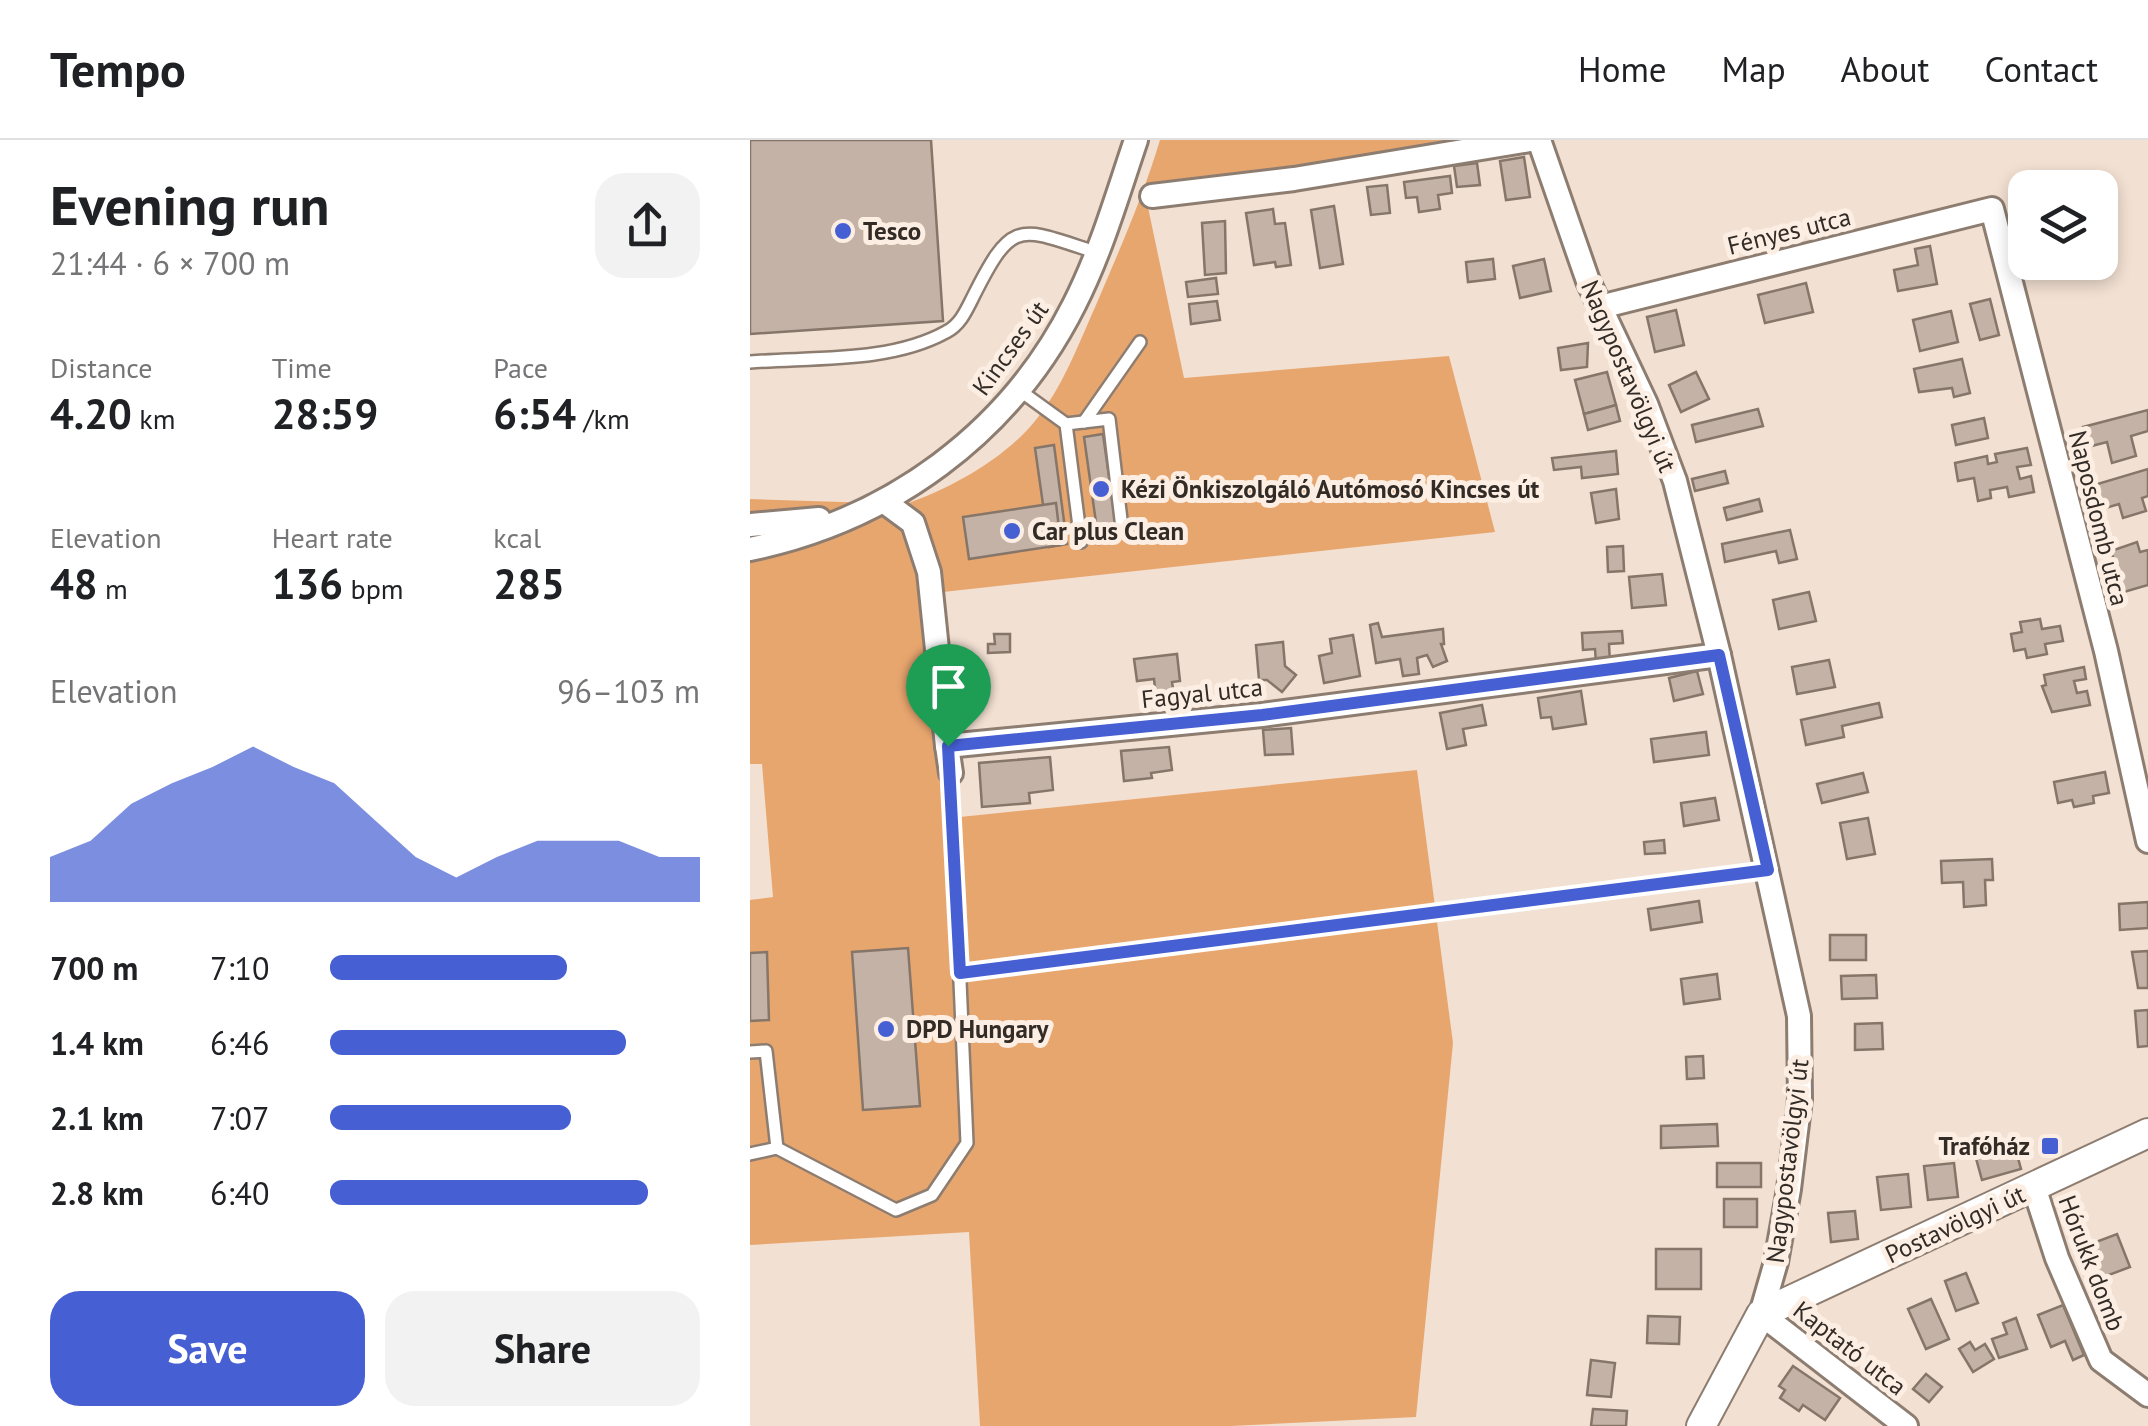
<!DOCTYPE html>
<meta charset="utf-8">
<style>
body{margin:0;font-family:"PT Sans",sans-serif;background:#f2f2f2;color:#202124;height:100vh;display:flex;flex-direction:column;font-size:38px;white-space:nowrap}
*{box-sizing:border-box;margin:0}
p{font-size:32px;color:#757577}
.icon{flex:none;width:55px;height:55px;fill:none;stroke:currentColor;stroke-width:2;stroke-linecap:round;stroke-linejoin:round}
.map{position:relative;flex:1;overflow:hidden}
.drawer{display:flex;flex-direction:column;background:#fff;width:750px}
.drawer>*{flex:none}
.tools{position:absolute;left:1258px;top:30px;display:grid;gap:20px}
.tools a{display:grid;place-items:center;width:110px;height:110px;border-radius:20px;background:#fff;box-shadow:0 5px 15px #0003;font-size:50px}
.pin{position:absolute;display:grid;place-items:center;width:85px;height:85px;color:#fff;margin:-102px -42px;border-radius:50% 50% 50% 0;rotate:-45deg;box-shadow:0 0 10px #0007}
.pin .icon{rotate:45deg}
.round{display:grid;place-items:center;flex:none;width:105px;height:105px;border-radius:30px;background:#f2f2f2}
.head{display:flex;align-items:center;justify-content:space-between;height:170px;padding:0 50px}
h1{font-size:55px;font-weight:700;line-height:75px}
.stats{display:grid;grid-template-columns:repeat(3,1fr);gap:15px;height:170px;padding:10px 50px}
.stats div{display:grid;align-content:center}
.stats b{font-size:42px;font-weight:700}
.stats small{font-size:28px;font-weight:400}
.stats p{font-size:28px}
.chart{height:280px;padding:20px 50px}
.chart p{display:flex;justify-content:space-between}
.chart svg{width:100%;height:180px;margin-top:10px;fill:#465fd3;opacity:.7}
.primary-button{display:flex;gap:20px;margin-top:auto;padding:20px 50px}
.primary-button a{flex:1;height:115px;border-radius:30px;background:#465fd3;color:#fff;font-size:40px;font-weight:700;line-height:115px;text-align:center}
.primary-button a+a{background:#f2f2f2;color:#202124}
ul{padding:0 50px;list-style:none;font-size:32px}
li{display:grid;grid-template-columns:160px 120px 1fr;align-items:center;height:75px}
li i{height:25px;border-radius:12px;background:#465fd3}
header{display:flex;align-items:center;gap:60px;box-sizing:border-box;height:140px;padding:0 50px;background:#fff;border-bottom:2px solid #e0e0e0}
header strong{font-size:48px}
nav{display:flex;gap:55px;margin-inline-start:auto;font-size:35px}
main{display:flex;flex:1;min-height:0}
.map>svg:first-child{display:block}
.green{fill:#e8a66f}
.building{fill:#c3b2a5;stroke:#857669;stroke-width:2.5}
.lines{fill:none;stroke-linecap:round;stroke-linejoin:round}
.service-casing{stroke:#8d7d71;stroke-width:16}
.minor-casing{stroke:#8d7d71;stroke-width:28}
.tertiary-casing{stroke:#8d7d71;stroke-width:32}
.service{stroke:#fff;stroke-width:11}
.minor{stroke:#fff;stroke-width:22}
.tertiary{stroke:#fff;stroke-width:28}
.route-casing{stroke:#fff;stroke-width:20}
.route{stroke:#465fd3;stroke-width:12}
.poi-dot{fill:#465fd3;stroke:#fceee3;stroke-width:4}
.labels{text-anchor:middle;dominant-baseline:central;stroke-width:10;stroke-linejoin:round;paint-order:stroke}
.poi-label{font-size:25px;font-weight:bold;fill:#322b26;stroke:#fceee3;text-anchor:start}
.street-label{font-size:25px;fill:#322b26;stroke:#fceee3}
</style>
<header>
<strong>Tempo</strong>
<nav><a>Home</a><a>Map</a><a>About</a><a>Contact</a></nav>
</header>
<main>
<section class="drawer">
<div class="head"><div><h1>Evening run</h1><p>21:44 · 6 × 700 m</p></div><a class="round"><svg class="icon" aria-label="share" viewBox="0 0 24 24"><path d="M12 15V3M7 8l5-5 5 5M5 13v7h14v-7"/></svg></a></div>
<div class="stats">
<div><p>Distance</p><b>4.20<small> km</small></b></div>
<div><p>Time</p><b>28:59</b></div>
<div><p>Pace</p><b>6:54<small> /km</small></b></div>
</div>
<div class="stats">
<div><p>Elevation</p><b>48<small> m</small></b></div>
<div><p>Heart rate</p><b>136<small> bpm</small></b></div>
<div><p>kcal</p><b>285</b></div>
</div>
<div class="chart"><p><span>Elevation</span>96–103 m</p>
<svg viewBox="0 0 160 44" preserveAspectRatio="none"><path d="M0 44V33L10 29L20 20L30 15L40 11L50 6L60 11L70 15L80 24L90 33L100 38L110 33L120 29L130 29L140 29L150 33L160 33V44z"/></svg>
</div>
<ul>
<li><b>700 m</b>7:10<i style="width:64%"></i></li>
<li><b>1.4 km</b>6:46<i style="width:80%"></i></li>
<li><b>2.1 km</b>7:07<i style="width:65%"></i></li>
<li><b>2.8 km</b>6:40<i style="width:86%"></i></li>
</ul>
<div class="primary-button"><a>Save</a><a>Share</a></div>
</section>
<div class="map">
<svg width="1398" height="1286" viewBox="0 0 1398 1286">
<rect width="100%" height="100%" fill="#f2e0d2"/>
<path class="green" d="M410,0H750L395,53L434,238L699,216L745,392L193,452L210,677L667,630L703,903L666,1277L481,1286H230L219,1092L0,1105V760L23,757L12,624H0V359L156,364C202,348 254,319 285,281C313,247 328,205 346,165C369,111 393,57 410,0Z"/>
<g class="building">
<path d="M0,0H181L193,181L0,194Z"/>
<path d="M774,17L780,57L756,60L750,21Z"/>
<path d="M727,23L730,45L707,47L704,26Z"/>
<path d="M700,36L702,53L688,55L690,69L669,72L667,57L656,58L654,42Z"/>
<path d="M637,45L640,73L621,75L617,47Z"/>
<path d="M584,66L593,124L570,128L561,70Z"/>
<path d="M523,69L525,84L535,83L541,125L526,127L525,122L504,125L496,73Z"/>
<path d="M475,81L476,133L455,135L452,83Z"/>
<path d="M1180,106L1187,144L1148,151L1144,130L1168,125L1165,109Z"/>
<path d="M743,119L745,139L718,142L716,122Z"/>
<path d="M794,119L801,151L770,158L763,126Z"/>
<path d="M466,138L468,154L438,157L436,142Z"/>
<path d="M1056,143L1063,172L1015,183L1008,155Z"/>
<path d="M1240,159L1249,195L1230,200L1220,164Z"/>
<path d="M467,161L470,180L441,184L439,164Z"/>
<path d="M926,170L934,205L905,212L897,177Z"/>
<path d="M1201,171L1208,202L1170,211L1163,180Z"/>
<path d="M838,203L837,227L811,230L808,208Z"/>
<path d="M1212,219L1220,253L1204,257L1202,248L1169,252L1164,229Z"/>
<path d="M857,232L866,265L834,274L825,240Z"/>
<path d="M946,232L959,259L931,272L919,245Z"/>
<path d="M866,265L870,281L838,290L834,274Z"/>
<path d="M1008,269L1013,286L946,302L942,285Z"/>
<path d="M1398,270V291L1381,296L1386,316L1362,323L1357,302L1338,307L1333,287Z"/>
<path d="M1234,278L1238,298L1206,305L1202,285Z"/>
<path d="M353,294L368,401L349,404L334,297Z"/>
<path d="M304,305L317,404L299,407L285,308Z"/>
<path d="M1277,308L1281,325L1267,327L1270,339L1281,336L1284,352L1259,357L1257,347L1240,350L1241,358L1228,361L1224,338L1208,341L1205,323L1237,316L1238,324L1247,322L1245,314Z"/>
<path d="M866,311L868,334L832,338L831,327L804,330L802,318Z"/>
<path d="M1398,329V356L1392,358L1396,371L1373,378L1369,364L1352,369L1344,345Z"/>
<path d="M975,331L978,343L945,351L942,339Z"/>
<path d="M866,349L869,379L846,383L841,353Z"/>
<path d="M1009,359L1012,371L977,380L974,368Z"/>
<path d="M306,363L311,405L219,419L213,377Z"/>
<path d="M1040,390L1047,419L1029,423L1026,411L975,422L972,404Z"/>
<path d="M1387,402L1390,412L1398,410V445L1374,452L1361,411Z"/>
<path d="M873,406L874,431L858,432L857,407Z"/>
<path d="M912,434L916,465L882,468L879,437Z"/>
<path d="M1059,452L1066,481L1029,489L1023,460Z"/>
<path d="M1290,479L1292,489L1310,486L1313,501L1295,504L1297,514L1277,518L1275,509L1264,511L1261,494L1272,492L1270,482Z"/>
<path d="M628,483L632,497L693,489L694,504H691L697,521L683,527L677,515L667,518L669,534L653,536L650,519L626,523L620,485Z"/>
<path d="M872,491L873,503L859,504L860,523L846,524L845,509L833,510L832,493Z"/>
<path d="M244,494H260V512L238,513V504H245Z"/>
<path d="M603,495L610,536L574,543L569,516L582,513L580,499Z"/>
<path d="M533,502L535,526L546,535L532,552L517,540H509L506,505Z"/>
<path d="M427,514L430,541L422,542L424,555L406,557L404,539L387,541L384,519Z"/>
<path d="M1079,520L1085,547L1047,554L1042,527Z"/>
<path d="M1334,527L1336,539L1324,541L1327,553L1337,551L1340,565L1302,572L1292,546L1296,545L1294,535Z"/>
<path d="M947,531L953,554L924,561L919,538Z"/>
<path d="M831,551L836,584L803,589L801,577L791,578L788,558Z"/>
<path d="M1129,563L1132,577L1092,586L1094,597L1056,605L1051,580Z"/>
<path d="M732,565L736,585L713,589L716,605L697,609L690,573Z"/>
<path d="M541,588L543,614L515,615L513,590Z"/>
<path d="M956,592L959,615L904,622L901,599Z"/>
<path d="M419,607L422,630L401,633L402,638L374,641L371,611Z"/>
<path d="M300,617L303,650L279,653L280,663L232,667L229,623Z"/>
<path d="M1355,632L1359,653L1343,656L1344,663L1324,667L1322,660L1308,663L1304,642Z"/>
<path d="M1113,633L1118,652L1072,663L1067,644Z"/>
<path d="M965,658L969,680L934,686L931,663Z"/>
<path d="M1118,678L1125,714L1097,719L1090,683Z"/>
<path d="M914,700L915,713L895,714L894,702Z"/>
<path d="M1242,719L1243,740H1235L1236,765L1214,767L1213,742L1192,743L1191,721Z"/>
<path d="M949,761L952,782L901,790L898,769Z"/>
<path d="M1398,762V788L1370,790L1369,764Z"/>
<rect x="1080" y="795" width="36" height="25"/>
<path d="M158,808L170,966L113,970L102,812Z"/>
<path d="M1398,811V848H1388L1382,812Z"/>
<path d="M17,812L19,880L0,881V813Z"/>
<path d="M967,834L970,859L934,864L931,839Z"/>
<path d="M1126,835L1127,858L1092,859L1091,836Z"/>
<path d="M1398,870V906L1388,907L1385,871Z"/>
<path d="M1132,883L1133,909L1105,910V884Z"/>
<path d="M953,916L954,938L937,939L936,917Z"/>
<path d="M967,984L968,1006L911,1008V986Z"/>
<path d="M1263,1000L1271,1029L1232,1040L1224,1011Z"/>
<rect x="967" y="1023" width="44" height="24"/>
<path d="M1204,1023L1208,1057L1178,1060L1174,1026Z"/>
<path d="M1158,1034L1161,1067L1131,1070L1127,1037Z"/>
<rect x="974" y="1059" width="33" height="28"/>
<path d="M1105,1071L1108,1099L1081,1102L1078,1073Z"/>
<path d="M1367,1094L1380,1127L1351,1138L1338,1105Z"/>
<rect x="906" y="1109" width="45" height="40"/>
<path d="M1216,1133L1228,1163L1206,1171L1195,1141Z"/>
<path d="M1181,1159L1199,1199L1176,1209L1158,1169Z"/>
<path d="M1313,1165L1334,1215L1323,1220L1315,1201L1301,1207L1288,1175Z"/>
<path d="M898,1176L930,1177L929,1204L897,1203Z"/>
<path d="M1266,1178L1277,1209L1249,1218L1242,1199L1257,1194L1253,1183Z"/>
<path d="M1220,1202L1225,1210L1235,1204L1244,1219L1223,1232L1209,1209Z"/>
<path d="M841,1220L865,1223L861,1257L837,1255Z"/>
<path d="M1043,1226L1090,1258L1075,1280L1053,1265L1049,1271L1030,1258L1035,1250L1029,1246Z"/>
<path d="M1176,1234L1192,1247L1179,1262L1163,1249Z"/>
<path d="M843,1269L877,1271L876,1286H841Z"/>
</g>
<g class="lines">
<g class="service-casing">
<g id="service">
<path d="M0,222C62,217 140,223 196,192C210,185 216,171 223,157C263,77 268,87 348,113"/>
<path d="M269,250L316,284L331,402"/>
<path d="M334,282L390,202"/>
<path d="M316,284L359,279L372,388"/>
<path d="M209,833L1017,730"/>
<path d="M0,912L16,911L27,1008L146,1070L182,1055L217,1003L201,633"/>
<path d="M0,1014L27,1008"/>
</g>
</g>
<g class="minor-casing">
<g id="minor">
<path d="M789,0L838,141L896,264L925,341L969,515L1049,876L1050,959L1039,1049L1026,1122L1011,1174L1156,1286"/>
<path d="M402,56L544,39L780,0"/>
<path d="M850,167L1242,69L1356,511L1398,701"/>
<path d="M136,363L163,383L179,432L197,606L512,575L969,515"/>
<path d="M0,385L69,379"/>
<path d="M0,409C140,380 259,294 324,165C351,112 367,56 386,0"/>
<path d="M197,606L201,633"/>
<path d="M1284,1047L1307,1118L1351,1220L1398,1255"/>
</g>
</g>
<g class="tertiary-casing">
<path id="tertiary" d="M951,1286L1011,1174L1398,993"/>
</g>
<use href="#service" class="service"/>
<use href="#minor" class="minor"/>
<use href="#tertiary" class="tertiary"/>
</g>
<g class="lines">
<g class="route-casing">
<path id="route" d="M969,515L1018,730L210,833L198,606L512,575Z"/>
</g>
<use href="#route" class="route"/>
</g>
<g class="poi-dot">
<circle cx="93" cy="91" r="10"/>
<circle cx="351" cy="349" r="10"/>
<circle cx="262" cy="391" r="10"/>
<circle cx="136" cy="889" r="10"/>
<rect x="1290" y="996" width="20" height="20" rx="5"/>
</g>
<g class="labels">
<g class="poi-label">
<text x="113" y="91">Tesco</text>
<text x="371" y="349">Kézi Önkiszolgáló Autómosó Kincses út</text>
<text x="282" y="391">Car plus Clean</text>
<text x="156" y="889">DPD Hungary</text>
<text x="1280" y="1006" text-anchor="end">Trafóház</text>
</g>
<g class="street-label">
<text transform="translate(1039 91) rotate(-14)">Fényes utca</text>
<text transform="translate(260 208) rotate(-54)">Kincses út</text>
<text transform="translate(879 236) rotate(67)">Nagypostavölgyi út</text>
<text transform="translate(1349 378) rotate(76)">Naposdomb utca</text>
<text transform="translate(452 553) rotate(-6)">Fagyal utca</text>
<text transform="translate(1037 1021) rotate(-83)">Nagypostavölgyi út</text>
<text transform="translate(1205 1084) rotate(-25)">Postavölgyi út</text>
<text transform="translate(1342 1123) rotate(69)">Hórukk domb</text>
<text transform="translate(1100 1208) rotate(38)">Kaptató utca</text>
</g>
</g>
</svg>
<div class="tools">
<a><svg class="icon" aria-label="layers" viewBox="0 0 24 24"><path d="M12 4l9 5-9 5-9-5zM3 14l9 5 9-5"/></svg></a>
</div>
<div class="pin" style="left:198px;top:606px;background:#1e9e55"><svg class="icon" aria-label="arrive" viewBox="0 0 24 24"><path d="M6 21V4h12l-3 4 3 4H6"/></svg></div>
</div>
</main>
